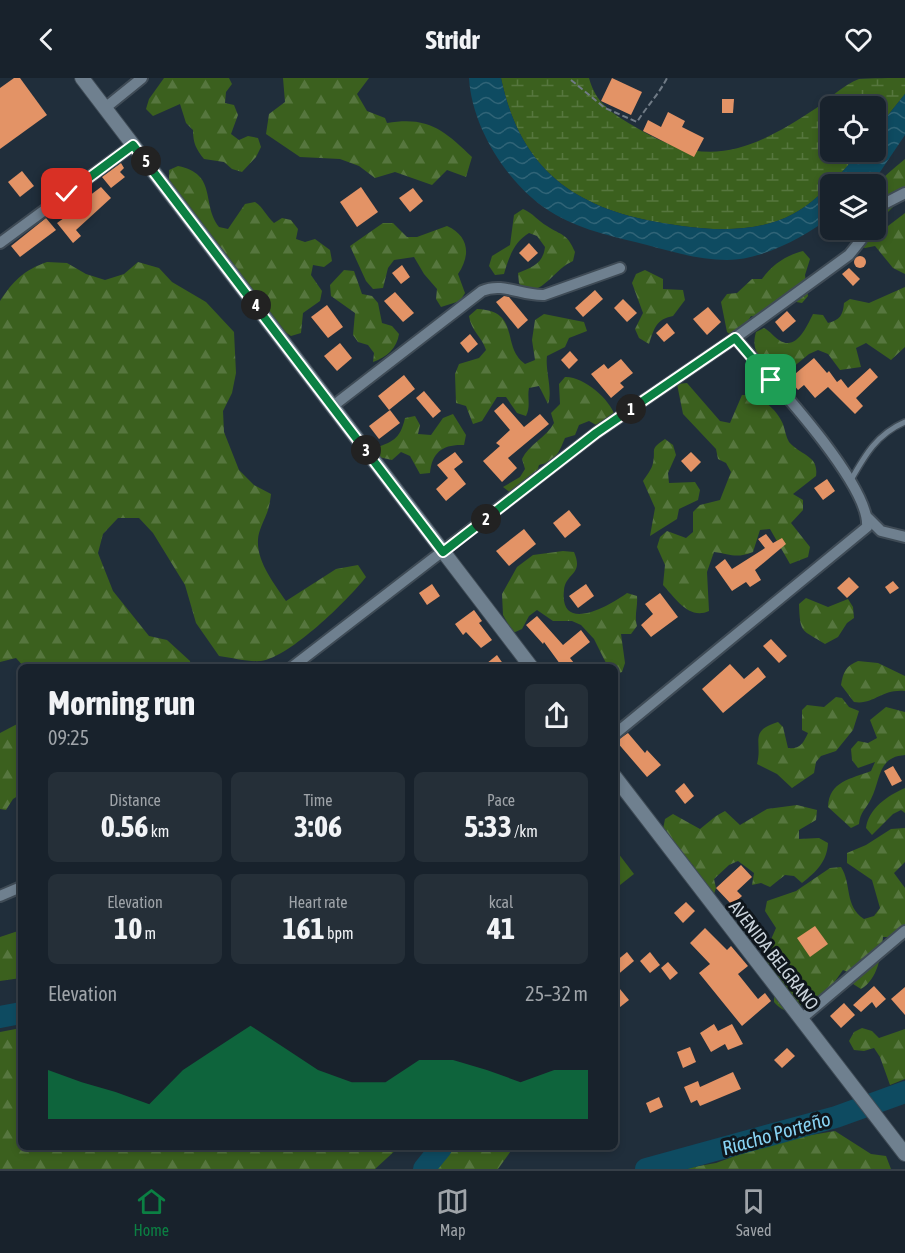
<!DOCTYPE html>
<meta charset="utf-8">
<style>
body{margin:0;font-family:"Asap Condensed",sans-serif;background:#252f38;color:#f1f3f6;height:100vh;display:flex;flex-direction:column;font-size:22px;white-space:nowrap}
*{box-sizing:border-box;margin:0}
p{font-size:20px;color:#9fa4a9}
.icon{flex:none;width:33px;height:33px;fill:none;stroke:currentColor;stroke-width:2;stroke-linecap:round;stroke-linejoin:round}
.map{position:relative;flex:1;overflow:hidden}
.drawer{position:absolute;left:18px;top:586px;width:600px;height:486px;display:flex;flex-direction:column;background:#18222c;border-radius:9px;box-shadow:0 3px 9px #0003,0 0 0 2px #363f48}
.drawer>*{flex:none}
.tools{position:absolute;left:820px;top:18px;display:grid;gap:12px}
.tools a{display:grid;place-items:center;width:66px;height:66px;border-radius:9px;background:#18222c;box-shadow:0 3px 9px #0003,0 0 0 2px #363f48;font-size:30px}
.pin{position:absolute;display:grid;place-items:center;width:51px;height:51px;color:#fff;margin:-26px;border-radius:12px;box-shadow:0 3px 9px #0006}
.km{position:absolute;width:30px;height:30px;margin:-15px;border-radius:50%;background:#222;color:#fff;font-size:16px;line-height:30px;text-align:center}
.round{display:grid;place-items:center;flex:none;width:63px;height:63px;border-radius:9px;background:#252f38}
.overview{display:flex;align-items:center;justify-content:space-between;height:102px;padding:0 30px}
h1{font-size:33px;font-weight:700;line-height:45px}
.figures{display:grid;grid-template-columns:repeat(3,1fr);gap:9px;height:102px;padding:6px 30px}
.figures div{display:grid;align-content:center;border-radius:9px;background:#252f38;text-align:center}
.figures b{font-size:30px;font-weight:700}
.figures small{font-size:16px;font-weight:400}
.figures p{font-size:16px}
.chart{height:168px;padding:12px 30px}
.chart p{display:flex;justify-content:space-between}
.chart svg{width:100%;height:108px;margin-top:6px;fill:#0b8043;opacity:.7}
header{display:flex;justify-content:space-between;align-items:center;height:78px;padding:0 30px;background:#18222c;font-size:27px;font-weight:700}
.dock{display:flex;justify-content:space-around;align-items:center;height:84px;border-top:2px solid #363f48;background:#18222c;font-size:16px;color:#9fa4a9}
.dock a{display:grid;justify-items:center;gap:3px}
.dock .active{color:#0b8043}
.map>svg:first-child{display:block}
.grass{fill:#3b601e}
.forest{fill:url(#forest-firs)}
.wetland{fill:url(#wetland-marsh)}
.water{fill:url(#water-waves)}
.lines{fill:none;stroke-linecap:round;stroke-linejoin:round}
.river{stroke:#0e4b61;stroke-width:22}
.building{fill:#e39366}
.service-casing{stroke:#3f4b56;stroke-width:8}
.minor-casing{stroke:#3f4b56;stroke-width:14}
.tertiary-casing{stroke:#3f4b56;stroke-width:16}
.path{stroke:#707b86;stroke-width:2;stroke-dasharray:6 3;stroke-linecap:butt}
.service{stroke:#6f808f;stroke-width:5}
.minor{stroke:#6f808f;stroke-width:10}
.tertiary{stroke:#6f808f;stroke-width:14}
.route-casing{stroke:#fff;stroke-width:12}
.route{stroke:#0b8043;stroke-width:8}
.labels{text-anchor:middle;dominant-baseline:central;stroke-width:6;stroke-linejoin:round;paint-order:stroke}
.street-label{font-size:18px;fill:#cad3db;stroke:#0f161c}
.water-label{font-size:20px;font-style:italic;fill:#88d3f3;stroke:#0f161c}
</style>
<header><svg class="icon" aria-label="back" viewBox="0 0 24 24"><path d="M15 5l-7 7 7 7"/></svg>Stridr<svg class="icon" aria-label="heart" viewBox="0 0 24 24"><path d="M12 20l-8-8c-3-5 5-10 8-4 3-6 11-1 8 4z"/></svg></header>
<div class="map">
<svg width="905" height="1091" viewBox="0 0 905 1091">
<defs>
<pattern id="forest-firs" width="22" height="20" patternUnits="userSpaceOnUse" patternTransform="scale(1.5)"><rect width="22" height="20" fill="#3b601e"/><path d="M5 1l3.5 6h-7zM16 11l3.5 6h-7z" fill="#56763e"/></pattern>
<pattern id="wetland-marsh" width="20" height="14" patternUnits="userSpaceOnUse" patternTransform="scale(1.5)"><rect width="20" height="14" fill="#3b601e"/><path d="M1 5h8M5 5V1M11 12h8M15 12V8" fill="none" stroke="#56763e"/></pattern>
<pattern id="water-waves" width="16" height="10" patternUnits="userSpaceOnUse" patternTransform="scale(1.5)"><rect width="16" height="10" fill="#0e4b61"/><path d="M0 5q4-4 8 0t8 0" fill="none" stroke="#306477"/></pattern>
</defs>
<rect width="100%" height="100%" fill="#202e3b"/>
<path class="grass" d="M615,771L634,796L615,811Z"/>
<g class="forest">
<path d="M164,0H229L232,6L226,14L225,25L234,27L238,37L231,56L239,62L248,58L258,60L261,69L256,79L242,94L232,91L224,84L204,81C196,71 193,65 193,52L186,45L180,26L153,38L146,31L149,21Z"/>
<path d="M283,0H369L357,16L367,33L385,40L387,45C428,38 444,52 472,79L466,99L447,92L432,107L395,94L375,100L359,88L340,81L300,79L266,56L269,36L285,24Z"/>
<path d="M905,81V117L887,135L876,138C876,101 878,104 905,81Z"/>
<path d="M178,88C218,96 201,126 219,149L228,151L245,126L255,124C264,130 266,138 274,145L282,140L291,142L298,151L296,161L305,164L315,161L330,172L332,183L324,189L313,187L311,197L322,213L320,223L303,235L301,255L291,258L282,252L191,136L169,102V92Z"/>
<path d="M523,131C533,135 538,143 547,148C562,158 567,155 575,174L573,183C554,191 546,214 524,213L519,205L518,195C532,189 543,186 545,169L537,158L529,155C514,164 509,179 504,196L495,197L489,188L492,178L510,167L514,137Z"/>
<path d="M905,135V196L893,190L875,168L865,170L855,168L850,160L861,152H876L879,145L888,148Z"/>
<path d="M383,145H393L407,159H417L447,148C469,158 471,177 458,196L465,215L460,223L441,229L436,221L437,211L424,196L414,179L394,182L388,190L383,210L373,211L366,203L350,168Z"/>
<path d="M803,173L810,181L805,197L808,218L802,225L785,222L761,241L751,238L741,255L735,260L727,254L721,224L727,216L737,215L752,201H762C773,186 785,178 803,173Z"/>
<path d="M47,184L67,185L86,196L105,202L124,196L138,184L159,190L172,204L206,224L234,254L236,295L232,315L223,333L224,354L239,392L254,407L271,416C269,434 266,436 260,452C251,477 273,504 286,523L336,491L358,487L366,499C348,522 290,579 261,583C248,584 233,580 219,578L196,545L185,507L153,455L139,440H118L103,456L98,475L113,513L149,558L167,562L190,583L191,589L25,590L16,580L0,584V223C13,203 24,192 47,184Z"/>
<path d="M344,192L354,193L362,216L372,218L378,225L382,245L392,248L399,256C397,270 387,279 373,284L374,275L368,267L358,264L353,257L355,235L331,218L330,207Z"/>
<path d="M645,192L663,201V211L683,212L685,222L673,238C656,241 654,251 649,266L639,260L635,251L643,235L632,205L636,196Z"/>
<path d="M905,209V269L891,282L866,265L856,270L861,289L840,292L828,276L818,272L809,276L786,295H776C762,283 750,274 756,254L764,250C770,253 774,259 779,262C796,274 807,248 813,236L823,237L828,245C840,242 843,237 844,225L850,221L869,225Z"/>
<path d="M477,231C522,233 500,268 525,286L535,282L532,262L535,242L544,236L584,244L587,253L569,260L565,269L547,278C545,293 553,312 548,326L539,308L529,310C527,320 531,328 526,338L517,335L506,319H497L482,343L473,346L466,328L456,325L455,296L459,286L479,280L486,272C482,259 471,253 469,238Z"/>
<path d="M565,299C583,298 610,321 615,338L598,348L589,343L579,347L575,357L565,360C559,374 556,384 539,387L536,397L511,415L503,409L520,399L525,391L522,381C529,366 546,360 554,345L551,335L560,326L559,306Z"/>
<path d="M687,305L720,343L730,345L742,317C760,317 776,330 783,346C785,352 786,359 789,364C801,378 819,377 816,398L793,416L803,422V432L791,445L810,469L808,479L790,486L770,451L760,452L753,474C735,481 731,476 714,474L707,494L709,533C689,542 676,521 663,507L665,487L657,469L660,459L667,453L686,460L693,454V434L700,427L720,422L731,394L726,385L718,381L716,371L683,336L677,306Z"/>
<path d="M453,336L466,357L464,367C443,366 432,374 430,395L420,396L410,378L401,374L392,382L374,378L372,371C392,364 400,362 405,340L415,338L420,347L418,356L431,357L443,340Z"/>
<path d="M665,361L673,367L676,377L668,395L669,405L695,404L700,412L698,422L679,431L677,441L650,458L655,430L643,403C646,398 652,391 653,385C656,370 649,372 665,361Z"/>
<path d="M563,473L574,474C584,497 566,494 564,512C559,557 611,527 627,515L637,518C638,529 634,537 637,548L631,556H621L625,585L622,594L615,596V590L608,589L594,561L581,547L572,543H553L537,532L529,538L522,551L513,555L503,537L502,516L517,489L533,477Z"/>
<path d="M806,520L828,529L848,521L853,529L854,540L847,545L838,559L825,566C802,551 800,557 799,526Z"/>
<path d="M858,583L878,585L905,598V613C880,611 875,627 854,624L841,607C843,594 846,588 858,583Z"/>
<path d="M836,619L842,620L849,629L859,633L853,652L836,673L821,678L816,684L814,695L792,710L777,696L757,686C763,664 748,653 778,644L783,649L788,670C800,671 803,666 808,655L802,652V632L807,627L824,629Z"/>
<path d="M886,629L905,634V677C877,679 881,702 871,721C866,731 860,734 859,746L851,750L828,729C829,703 851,701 871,693L875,684L858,690L852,682L851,671L858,663L868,665L877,660L870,642Z"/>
<path d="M21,644V716L13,721L6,732L0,731V655Z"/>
<path d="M905,710V735L901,732L893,736L872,757L866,750C869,730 887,718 905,710Z"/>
<path d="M797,727L817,732L816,742L799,752V761L819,760L828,765C827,784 816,794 802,805L794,798L785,797L770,809L761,805L752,807L754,795L738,783L729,787L714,801L716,810L713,819L706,813L693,787L676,777L663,751L665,741L673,736L700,751L716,738L725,733L740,747L767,731Z"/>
<path d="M905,750V784L894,795L905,810V850L893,859H883C881,878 878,901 861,911L853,906L852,896L843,892L821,923L812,919L803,922L799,931C788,935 782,933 774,924V903L764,886L765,875L776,850L765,833L767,823L796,813L830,790L841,789C852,806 844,828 864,841L874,838L880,830L872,802L847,785V775L866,767L891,751Z"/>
<path d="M21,852V900L0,903V859Z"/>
<path d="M21,950V1070H398L375,1091H0V954Z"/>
<path d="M862,950L872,953L879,960L905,951V1001L890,1007L880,979L874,970L864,973L854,972L849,963L854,954Z"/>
<path d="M835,1053L871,1076L886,1078L891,1091H682L716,1085L776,1063Z"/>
<path d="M447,1070H513L498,1091H434Z"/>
</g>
<path class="wetland" d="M501,0H589C596,27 615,37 637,50C709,94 754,71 818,29C830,20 845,6 859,1C871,0 892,0 905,0V16L876,52V28H831V74H859C841,96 819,122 793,136C759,154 719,153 682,148C586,136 522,101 501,0Z"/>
<path class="water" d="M469,0H501C522,101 586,136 682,148C719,153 759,154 793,136C819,122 841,96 859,74H876V52L905,16V57L878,97L868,106H831V139C804,159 762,182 727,182C700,182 673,174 647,167C616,159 584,153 556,137C511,112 472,52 469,0Z"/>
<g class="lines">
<g class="river">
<path d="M0,939L21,935"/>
<path d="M424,1091L441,1070"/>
<path d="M646,1091L836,1039L905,1014"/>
</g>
</g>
<g class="building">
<path d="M14,0H20L47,37L0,71V10Z"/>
<path d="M612,0L642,14L631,37L601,23Z"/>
<path d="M722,21H734L733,35H722Z"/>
<path d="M668,34L685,43L682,49L704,60L694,79L643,53L648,42L661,49Z"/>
<path d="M121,85L124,90L120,94L125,99L111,110L102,99Z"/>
<path d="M22,93L34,108L20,119L8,104Z"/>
<path d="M101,109L111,120L76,152L81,158L73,165L57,145L71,135L65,127L80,115L85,121Z"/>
<path d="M361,109L378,134L357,149L340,124Z"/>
<path d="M413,110L423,123L410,134L399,120Z"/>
<path d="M46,140L56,152L20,179L11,168Z"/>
<path d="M529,165L538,175L528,184L519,175Z"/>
<circle cx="860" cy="184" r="6"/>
<path d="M402,187L410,199L401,206L392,195Z"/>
<path d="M849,190L860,201L853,208L842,196Z"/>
<path d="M595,212L603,221L583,239L575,230Z"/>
<path d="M395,214L414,235L403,244L384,223Z"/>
<path d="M504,218L509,219L528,242L518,251L496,224Z"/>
<path d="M623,221L637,235L627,244L614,230Z"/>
<path d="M327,227L343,249L328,260L311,239Z"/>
<path d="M708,229L721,244L707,257L693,241Z"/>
<path d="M787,233L796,243L783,254L775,244Z"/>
<path d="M667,245L675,255L664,264L656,255Z"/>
<path d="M470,256L478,266L468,275L460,265Z"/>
<path d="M340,265L352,280L337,293L324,278Z"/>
<path d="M570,273L578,282L569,291L561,282Z"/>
<path d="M814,280L827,295L829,293L837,304L841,301L848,310L870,290L878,299L856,320L863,328L855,336L828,309L815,320L804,307L798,312L789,301Z"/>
<path d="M621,281L633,295L620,305L624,309L611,320L591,296L604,286L608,291Z"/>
<path d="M404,297L415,311L389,332L378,318Z"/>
<path d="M424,313L441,333L433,340L416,320Z"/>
<path d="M503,325L524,349L540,336L549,346L508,380L517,390L502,404L483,383L500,368L496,365L510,352L494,333Z"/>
<path d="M390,332L400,345L379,361L369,348Z"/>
<path d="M455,374L463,384L454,391L466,406L446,423L436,411L448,400L437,387Z"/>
<path d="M691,374L701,384L691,394L681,383Z"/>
<path d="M827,401L835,413L823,422L814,410Z"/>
<path d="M569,432L581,447L565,460L553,445Z"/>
<path d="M524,451L536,466L509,488L496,473Z"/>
<path d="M766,456L773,465L782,460L786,466L755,492L761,502L750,509L746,504L732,513L715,489L725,481L732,491L765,470L758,461Z"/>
<path d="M849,499L859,509L847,520L837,510Z"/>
<path d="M893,503L899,510L890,516L885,509Z"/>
<path d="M432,506L440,518L427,527L419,515Z"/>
<path d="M586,506L594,518L578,530L569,518Z"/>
<path d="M660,515L678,539L651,559L641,547L653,536L645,526Z"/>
<path d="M474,532L482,543L479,545L492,562L481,570L466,554L463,557L455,546Z"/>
<path d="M537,538L563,567L581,552L590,564L570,580L578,590H563L544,564L543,566L526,547Z"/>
<path d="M771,561L787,578L779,585L763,568Z"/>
<path d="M497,577L506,590H481Z"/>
<path d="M730,586L744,601L758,589L766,599L723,635L702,611Z"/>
<path d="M628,655L645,675L647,672L661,687L647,699L616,663Z"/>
<path d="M893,688L902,703L892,708L884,693Z"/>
<path d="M684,705L694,718L685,726L675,713Z"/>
<path d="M741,787L752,799L737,813L742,818L732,827L716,810Z"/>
<path d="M686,824L695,833L683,845L674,835Z"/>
<path d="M815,848L828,866L810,879L797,860Z"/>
<path d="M705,850L727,872L731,868L748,888L738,896L758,921L765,915L771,923L742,948L699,895L710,886L690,865Z"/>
<path d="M627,874L634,883L615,899V884Z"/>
<path d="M650,874L660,887L650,895L640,883Z"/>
<path d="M668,884L678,895L670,902L661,890Z"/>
<path d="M615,905L629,922L615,933Z"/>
<path d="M874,908L886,921L876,930L872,924L861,934L853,927Z"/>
<path d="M905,909V937L891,921Z"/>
<path d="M844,925L855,937L841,950L830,938Z"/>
<path d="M714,946L718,953L732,946L743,966L728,972L725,966L711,974L700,955Z"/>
<path d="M690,969L696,984L683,990L677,974Z"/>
<path d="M787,970L795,978L782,990L774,982Z"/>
<path d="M733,994L741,1011L700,1028L697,1022L691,1025L684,1009L698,1003L700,1009Z"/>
<path d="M659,1019L663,1029L650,1035L646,1025Z"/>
</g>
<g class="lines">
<g class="service-casing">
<path id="service" d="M851,402C865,377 877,356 905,344"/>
</g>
<g class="minor-casing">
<g id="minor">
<path d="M105,30L142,0"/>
<path d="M876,130L905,115"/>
<path d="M0,165L133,67"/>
<path d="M333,328L482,213C503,204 522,218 544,217L620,190"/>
<path d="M868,440L881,453L905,459"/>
<path d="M291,590L596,355L735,260L849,177L861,162L862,152"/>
<path d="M615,656L867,449C871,406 765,294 735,260"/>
<path d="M0,818L21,809"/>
<path d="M801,941L905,853"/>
</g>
</g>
<g class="tertiary-casing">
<g id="tertiary">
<path d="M82,0L532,590"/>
<path d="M615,699L905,1076"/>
</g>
</g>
<path class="path" d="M571,2L605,30L637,44C647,28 659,16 667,0"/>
<use href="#service" class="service"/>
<use href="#minor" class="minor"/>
<use href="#tertiary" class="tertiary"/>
</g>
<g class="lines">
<g class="route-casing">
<path id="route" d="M67,116L133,67L443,474L596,355L735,260L771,302"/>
</g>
<use href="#route" class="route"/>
</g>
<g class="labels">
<g class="street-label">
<text transform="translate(774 877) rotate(52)">AVENIDA BELGRANO</text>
</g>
<g class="water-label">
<text transform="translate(776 1055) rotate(-16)">Riacho Porteño</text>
</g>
</g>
</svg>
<div class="tools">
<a><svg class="icon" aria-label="locate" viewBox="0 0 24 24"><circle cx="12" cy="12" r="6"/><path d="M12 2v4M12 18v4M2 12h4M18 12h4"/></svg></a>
<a><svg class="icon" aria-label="layers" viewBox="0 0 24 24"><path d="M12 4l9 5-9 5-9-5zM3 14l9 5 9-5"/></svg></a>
</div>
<div class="pin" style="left:771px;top:302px;background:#1e9e55"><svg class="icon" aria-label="arrive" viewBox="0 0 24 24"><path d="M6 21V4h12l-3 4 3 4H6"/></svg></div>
<div class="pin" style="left:67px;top:116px;background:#d93025"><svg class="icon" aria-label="check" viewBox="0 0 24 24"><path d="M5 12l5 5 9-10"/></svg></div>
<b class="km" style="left:631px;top:331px">1</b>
<b class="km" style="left:486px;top:441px">2</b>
<b class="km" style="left:366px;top:372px">3</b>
<b class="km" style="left:256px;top:227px">4</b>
<b class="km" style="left:146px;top:83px">5</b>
<section class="drawer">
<div class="overview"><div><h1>Morning run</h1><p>09:25</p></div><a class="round"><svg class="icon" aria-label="share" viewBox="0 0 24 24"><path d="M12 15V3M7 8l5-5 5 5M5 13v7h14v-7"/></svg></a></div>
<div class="figures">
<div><p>Distance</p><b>0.56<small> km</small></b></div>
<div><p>Time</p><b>3:06</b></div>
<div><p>Pace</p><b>5:33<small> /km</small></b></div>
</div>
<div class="figures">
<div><p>Elevation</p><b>10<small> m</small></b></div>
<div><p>Heart rate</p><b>161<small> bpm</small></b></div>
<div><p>kcal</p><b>41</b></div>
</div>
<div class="chart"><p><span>Elevation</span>25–32 m</p>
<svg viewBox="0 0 160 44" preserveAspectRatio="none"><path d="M0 44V24L10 29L20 33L30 38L40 24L50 15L60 6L70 15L80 24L90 29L100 29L110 20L120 20L130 24L140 29L150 24L160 24V44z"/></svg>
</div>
</section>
</div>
<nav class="dock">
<a class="active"><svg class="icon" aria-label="home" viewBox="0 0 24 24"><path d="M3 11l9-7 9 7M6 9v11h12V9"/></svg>Home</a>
<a><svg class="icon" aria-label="map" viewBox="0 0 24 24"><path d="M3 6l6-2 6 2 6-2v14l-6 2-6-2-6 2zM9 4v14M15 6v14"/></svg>Map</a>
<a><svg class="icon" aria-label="saved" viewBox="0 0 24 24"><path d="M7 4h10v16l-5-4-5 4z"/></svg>Saved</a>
</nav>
